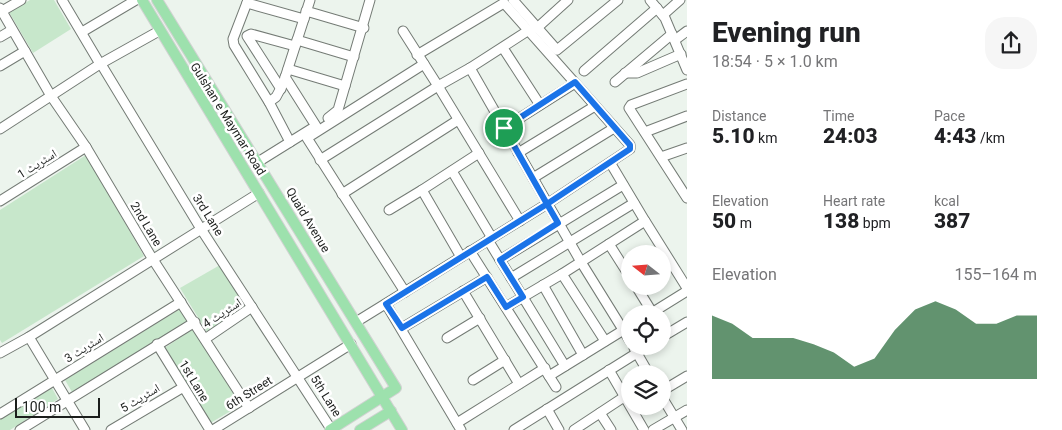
<!DOCTYPE html>
<meta charset="utf-8">
<style>
body{margin:0;font-family:Roboto,"Noto Naskh Arabic",sans-serif;background:#f6f6f6;color:#202124;height:100vh;display:flex;flex-direction:column;font-size:19px;white-space:nowrap}
*{box-sizing:border-box;margin:0}
p{font-size:16px;color:#757577}
.icon{flex:none;width:28px;height:28px;fill:none;stroke:currentColor;stroke-width:2;stroke-linecap:round;stroke-linejoin:round}
.map{position:relative;flex:1;overflow:hidden}
.panel{display:flex;flex-direction:column;background:#fff;width:375px}
.panel>*{flex:none}
.needle{width:32px;rotate:287deg}
.controls{position:absolute;left:621px;top:245px;display:grid;gap:10px}
.controls a{display:grid;place-items:center;width:50px;height:50px;border-radius:50%;background:#fff;box-shadow:0 2px 8px #0003;font-size:25px}
.scale{position:absolute;left:15px;bottom:12px;width:85px;box-sizing:border-box;padding-left:5px;border:2px solid #1b1e1c;border-top:0;font-size:14px;line-height:18px;white-space:nowrap;color:#1b1e1c;-webkit-text-stroke:4px #fff;paint-order:stroke}
.pin{position:absolute;display:grid;place-items:center;width:42px;height:42px;color:#fff;margin:-21px;border:2px solid #fff;border-radius:50%;box-shadow:0 1px 5px #0007}
.round{display:grid;place-items:center;flex:none;width:52px;height:52px;border-radius:20px;background:#f6f6f6}
.headline{display:flex;align-items:center;justify-content:space-between;height:85px;padding:0 25px}
h1{font-size:28px;font-weight:800;line-height:38px}
.figures{display:grid;grid-template-columns:repeat(3,1fr);gap:8px;height:85px;padding:5px 25px}
.figures div{display:grid;align-content:center}
.figures b{font-size:21px;font-weight:800}
.figures small{font-size:14px;font-weight:400}
.figures p{font-size:14px}
.chart{height:140px;padding:10px 25px}
.chart p{display:flex;justify-content:space-between}
.chart svg{width:100%;height:90px;margin-top:5px;fill:#206633;opacity:.7}
main{display:flex;flex:1;min-height:0}
.map>svg:first-child{display:block}
.green{fill:#c7e7cb}
.lines{fill:none;stroke-linecap:round;stroke-linejoin:round}
.minor-casing{stroke:#747b75;stroke-width:11}
.major-casing{stroke:#d1d2d2;stroke-width:12}
.minor{stroke:#fff;stroke-width:9}
.major{stroke:#9de1ad;stroke-width:10}
.route-casing{stroke:#fff;stroke-width:10}
.route{stroke:#1a73e8;stroke-width:6}
.labels{text-anchor:middle;dominant-baseline:central;stroke-width:5;stroke-linejoin:round;paint-order:stroke}
.street-label{font-size:12px;fill:#1b1e1c;stroke:#fff}
</style>
<main>
<div class="map">
<svg width="687" height="430" viewBox="0 0 687 430">
<rect width="100%" height="100%" fill="#ecf4ed"/>
<g class="green">
<path d="M30,0H54L71,29L33,53L9,12Z"/>
<path d="M86,155L144,256L2,343L0,340V210Z"/>
<path d="M220,265L245,307L207,332L180,288Z"/>
<path d="M180,309L187,322L72,392L65,380Z"/>
<path d="M193,329L241,405L207,425L163,349Z"/>
<path d="M52,388L58,399L10,430H0V418Z"/>
</g>
<g class="lines">
<g class="minor-casing">
<g id="minor">
<path d="M62,0L100,64"/>
<path d="M248,0L233,39L234,45L269,102L290,142"/>
<path d="M513,0L557,50L618,0"/>
<path d="M650,0L665,18L687,70"/>
<path d="M247,3L304,19"/>
<path d="M0,8L51,96L86,147L152,258L249,408"/>
<path d="M2,11L21,0"/>
<path d="M306,11L364,28"/>
<path d="M663,15L680,0"/>
<path d="M537,28L568,0"/>
<path d="M82,32L136,0"/>
<path d="M0,37L12,30"/>
<path d="M297,40L354,57"/>
<path d="M675,40L687,31"/>
<path d="M503,48L540,105"/>
<path d="M101,64L201,229L331,429"/>
<path d="M0,66L25,51"/>
<path d="M470,68L529,30"/>
<path d="M288,69L345,86"/>
<path d="M584,71L657,8"/>
<path d="M625,73H637L681,54"/>
<path d="M285,77L316,126"/>
<path d="M615,82L672,34"/>
<path d="M687,84L631,105L629,108L687,198"/>
<path d="M281,89L247,36L251,34L295,46"/>
<path d="M269,102L276,97L283,84L310,0"/>
<path d="M328,118L338,110L370,0"/>
<path d="M504,128L575,83"/>
<path d="M0,129L100,64L159,31"/>
<path d="M645,132L687,116"/>
<path d="M518,153L595,106"/>
<path d="M661,157L687,148"/>
<path d="M320,160L438,86L403,31"/>
<path d="M258,162L311,129"/>
<path d="M611,164L645,221"/>
<path d="M452,171L492,238"/>
<path d="M533,178L614,128"/>
<path d="M342,194L458,120"/>
<path d="M0,201L86,147"/>
<path d="M389,210L422,190"/>
<path d="M520,221L438,86L470,68L581,262L630,341"/>
<path d="M488,240L565,366"/>
<path d="M609,244L630,277"/>
<path d="M470,251L556,387"/>
<path d="M461,257L422,190L479,153"/>
<path d="M500,260L623,185"/>
<path d="M511,278L634,203"/>
<path d="M543,285L583,355"/>
<path d="M636,286L652,312"/>
<path d="M463,291L519,384"/>
<path d="M405,292L307,138L424,64"/>
<path d="M386,304L461,430"/>
<path d="M506,307L562,274"/>
<path d="M650,314L687,291"/>
<path d="M356,322L547,204L630,149V145L504,3L417,55"/>
<path d="M402,328L487,277"/>
<path d="M29,337L85,430"/>
<path d="M662,337L687,322"/>
<path d="M447,338L480,318"/>
<path d="M205,339L252,307"/>
<path d="M605,341L562,274L645,221L687,288"/>
<path d="M157,344L210,430"/>
<path d="M634,348L649,374"/>
<path d="M0,353L29,337L259,193"/>
<path d="M609,370L644,430"/>
<path d="M549,376L630,326"/>
<path d="M473,380L505,360"/>
<path d="M662,391L687,376"/>
<path d="M662,397L682,430"/>
<path d="M547,409L559,430"/>
<path d="M600,413L611,430"/>
<path d="M0,414L181,302"/>
<path d="M457,423L545,368"/>
<path d="M20,430L195,322"/>
<path d="M111,430L182,388"/>
<path d="M213,430L351,344"/>
<path d="M514,430L648,346"/>
<path d="M574,430L624,397"/>
<path d="M653,430L687,410"/>
</g>
</g>
<g class="major-casing">
<g id="major">
<path d="M142,0L402,430"/>
<path d="M157,0L396,388L330,430"/>
<path d="M360,430L391,411"/>
</g>
</g>
<use href="#minor" class="minor"/>
<use href="#major" class="major"/>
</g>
<g class="lines">
<g class="route-casing">
<path id="route" d="M504,128L547,204L386,304L402,328L487,277L506,307L523,297L500,260L558,223L547,204L630,149V145L575,82L504,128"/>
</g>
<use href="#route" class="route"/>
</g>
<g class="labels">
<g class="street-label">
<text transform="translate(228 119) rotate(58)">Gulshan e Maymar Road</text>
<text transform="translate(37 164) rotate(-32)">اسٹریٹ 1</text>
<text transform="translate(208 215) rotate(58)">3rd Lane</text>
<text transform="translate(308 220) rotate(59)">Quaid Avenue</text>
<text transform="translate(146 224) rotate(59)">2nd Lane</text>
<text transform="translate(222 313) rotate(-33)">اسٹریٹ 4</text>
<text transform="translate(84 348) rotate(-32)">اسٹریٹ 3</text>
<text transform="translate(194 381) rotate(59)">1st Lane</text>
<text transform="translate(249 393) rotate(-32)">6th Street</text>
<text transform="translate(326 396) rotate(58)">5th Lane</text>
<text transform="translate(140 398) rotate(-31)">اسٹریٹ 5</text>
</g>
</g>
</svg>
<div class="controls">
<a><svg class="needle" viewBox="-14 -14 28 28"><path d="M0-13l5 13h-10z" fill="#e53935"/><path d="M0 13l5-13h-10z" fill="#757577"/></svg></a>
<a><svg class="icon" aria-label="locate" viewBox="0 0 24 24"><circle cx="12" cy="12" r="6"/><path d="M12 2v4M12 18v4M2 12h4M18 12h4"/></svg></a>
<a><svg class="icon" aria-label="layers" viewBox="0 0 24 24"><path d="M12 4l9 5-9 5-9-5zM3 14l9 5 9-5"/></svg></a>
</div>
<div class="scale">100 m</div>
<div class="pin" style="left:504px;top:128px;background:#1e9e55"><svg class="icon" aria-label="arrive" viewBox="0 0 24 24"><path d="M6 21V4h12l-3 4 3 4H6"/></svg></div>
</div>
<section class="panel">
<div class="headline"><div><h1>Evening run</h1><p>18:54 · 5 × 1.0 km</p></div><a class="round"><svg class="icon" aria-label="share" viewBox="0 0 24 24"><path d="M12 15V3M7 8l5-5 5 5M5 13v7h14v-7"/></svg></a></div>
<div class="figures">
<div><p>Distance</p><b>5.10<small> km</small></b></div>
<div><p>Time</p><b>24:03</b></div>
<div><p>Pace</p><b>4:43<small> /km</small></b></div>
</div>
<div class="figures">
<div><p>Elevation</p><b>50<small> m</small></b></div>
<div><p>Heart rate</p><b>138<small> bpm</small></b></div>
<div><p>kcal</p><b>387</b></div>
</div>
<div class="chart"><p><span>Elevation</span>155–164 m</p>
<svg viewBox="0 0 160 44" preserveAspectRatio="none"><path d="M0 44V13L10 17L20 24L30 24L40 24L50 27L60 31L70 38L80 34L90 20L100 10L110 6L120 10L130 17L140 17L150 13L160 13V44z"/></svg>
</div>
</section>
</main>
